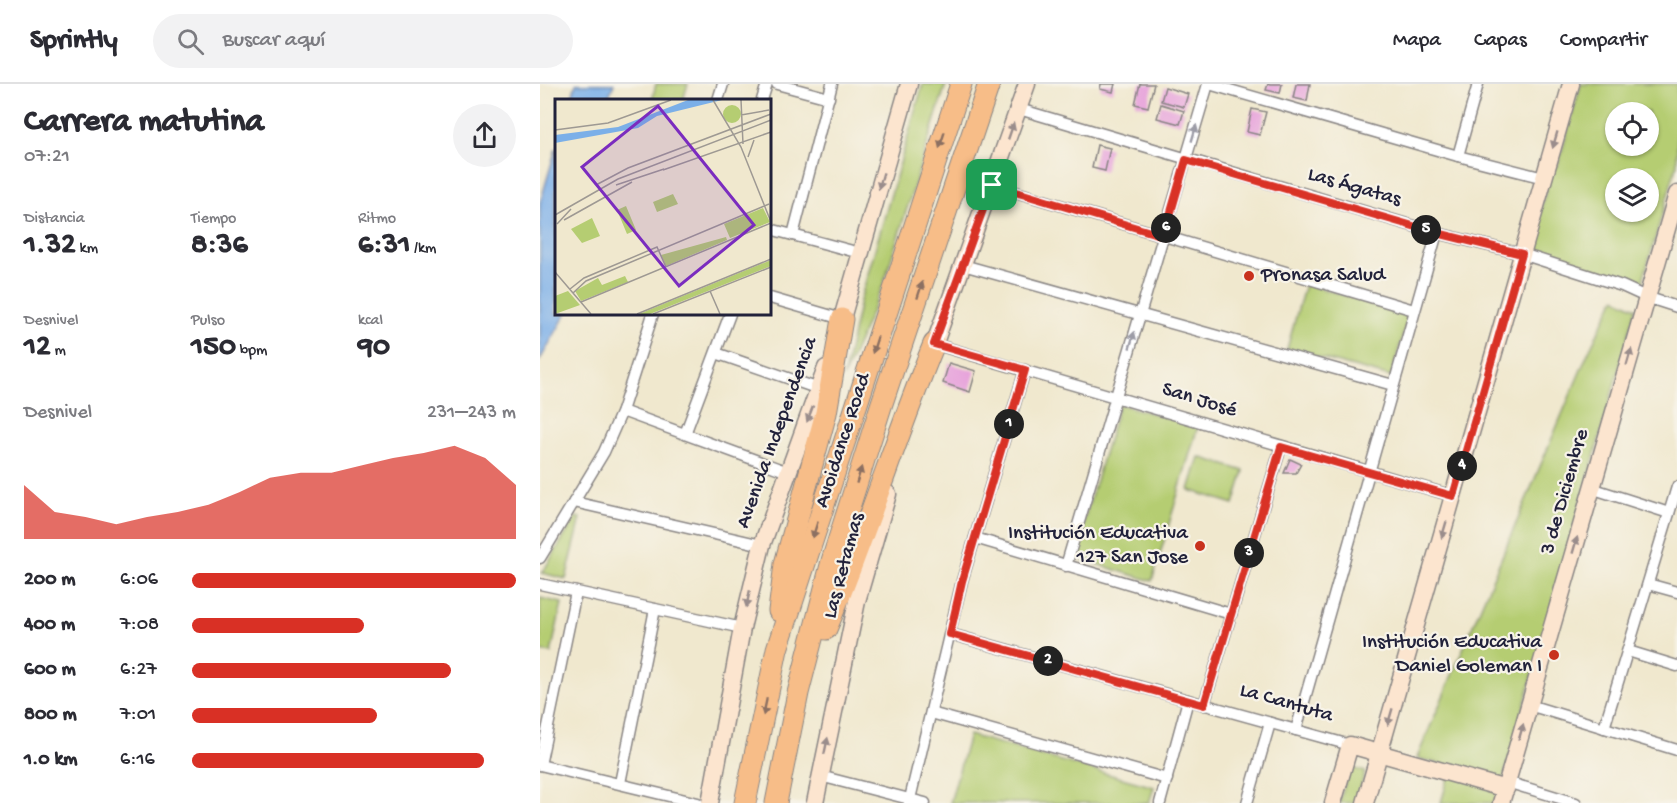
<!DOCTYPE html>
<html lang="es">
<meta charset="utf-8">
<style>
body{margin:0;font-family:"Gochi Hand",sans-serif;background:#f2f2f3;color:#2b2b33;height:100vh;display:flex;flex-direction:column;font-size:22px;white-space:nowrap}
*{box-sizing:border-box;margin:0}
p{font-size:20px;color:#7c7c81}
.icon{flex:none;width:33px;height:33px;fill:none;stroke:currentColor;stroke-width:2;stroke-linecap:round;stroke-linejoin:round}
.map{position:relative;flex:1;overflow:hidden}
.side{display:flex;flex-direction:column;background:#fff;width:540px}
.side>*{flex:none}
.fabs{position:absolute;left:1065px;top:18px;display:grid;gap:12px}
.fabs a{display:grid;place-items:center;width:54px;height:54px;border-radius:50%;background:#fff;box-shadow:0 2px 4px #0004;font-size:30px}
.pin{position:absolute;display:grid;place-items:center;width:51px;height:51px;color:#fff;margin:-26px;border-radius:12px;box-shadow:0 3px 9px #0006}
.km{position:absolute;width:30px;height:30px;margin:-15px;border-radius:50%;background:#222;color:#fff;font-size:16px;line-height:30px;text-align:center}
.round{display:grid;place-items:center;flex:none;width:63px;height:63px;border-radius:32px;background:#f2f2f3}
.summary{display:flex;align-items:center;justify-content:space-between;height:102px;padding:0 24px}
h1{font-size:33px;font-weight:700;line-height:45px}
.metrics{display:grid;grid-template-columns:repeat(3,1fr);gap:9px;height:102px;padding:6px 24px}
.metrics div{display:grid;align-content:center}
.metrics b{font-size:30px;font-weight:700}
.metrics small{font-size:16px;font-weight:400}
.metrics p{font-size:16px}
.chart{height:168px;padding:12px 24px}
.chart p{display:flex;justify-content:space-between}
.chart svg{width:100%;height:108px;margin-top:6px;fill:#d93025;opacity:.7}
ul{padding:0 24px;list-style:none;font-size:20px}
li{display:grid;grid-template-columns:96px 72px 1fr;align-items:center;height:45px}
li i{height:15px;border-radius:8px;background:#d93025}
header{display:flex;align-items:center;gap:36px;box-sizing:border-box;height:84px;padding:0 30px;background:#fff;border-bottom:2px solid #e1e1e2}
header strong{font-size:28px}
nav{display:flex;gap:33px;margin-inline-start:auto;font-size:21px}
.search{width:420px;height:54px;background:#f2f2f3;display:flex;align-items:center;gap:15px;box-sizing:border-box;padding:0 21px;border-radius:33px;color:#7c7c81;font-size:22px}
main{display:flex;flex:1;min-height:0}
.map>svg:first-child{display:block}
.green{fill:#b5cd72;stroke:#6c7856;stroke-width:1.5;fill-rule:evenodd}
.water{fill:#7bafe8;stroke:#4e6892;stroke-width:1.5}
.building{fill:#e7a3db}
.lines{fill:none;stroke-linecap:round;stroke-linejoin:round}
.street-casing{stroke:#898584;stroke-width:13}
.secondary-casing{stroke:#898584;stroke-width:19}
.highway-casing{stroke:#898584;stroke-width:23}
.street{stroke:#fff;stroke-width:10}
.secondary{stroke:#fce5cf;stroke-width:16}
.highway{stroke:#f7bd88;stroke-width:21}
.oneway{fill:#9a8d8c}
.oneway2{fill:#9c9ca7}
.oneway3{fill:#8c7062}
.route-casing{stroke:#fff;stroke-width:12}
.route{stroke:#d93025;stroke-width:8}
.poi-dot{fill:#c8321e;stroke:#f7f3e8;stroke-width:2}
.labels{text-anchor:middle;dominant-baseline:central;stroke-width:4.5;stroke-linejoin:round;paint-order:stroke}
.street-label{font-size:21px;fill:#22223b;stroke:#f7f3e8}
.poi-label{font-size:21px;fill:#22223b;stroke:#f7f3e8;text-anchor:end}
.inset-road{fill:none;stroke:#9e9993;stroke-width:1.5}
.view{fill:#7b2cbf;fill-opacity:0.15;stroke:#7b2cbf;stroke-width:3}
.inset-edge{fill:none;stroke:#22223b;stroke-width:3}
</style>
<header>
<strong>Sprintly</strong>
<div class="search"><svg class="icon" aria-label="search" viewBox="0 0 24 24"><circle cx="10" cy="10" r="6"/><path d="M15 15l6 6"/></svg>Buscar aquí</div>
<nav><a>Mapa</a><a>Capas</a><a>Compartir</a></nav>
</header>
<main>
<section class="side">
<div class="summary"><div><h1>Carrera matutina</h1><p>07:21</p></div><a class="round"><svg class="icon" aria-label="share" viewBox="0 0 24 24"><path d="M12 15V3M7 8l5-5 5 5M5 13v7h14v-7"/></svg></a></div>
<div class="metrics">
<div><p>Distancia</p><b>1.32<small> km</small></b></div>
<div><p>Tiempo</p><b>8:36</b></div>
<div><p>Ritmo</p><b>6:31<small> /km</small></b></div>
</div>
<div class="metrics">
<div><p>Desnivel</p><b>12<small> m</small></b></div>
<div><p>Pulso</p><b>150<small> bpm</small></b></div>
<div><p>kcal</p><b>90</b></div>
</div>
<div class="chart"><p><span>Desnivel</span>231–243 m</p>
<svg viewBox="0 0 160 44" preserveAspectRatio="none"><path d="M0 44V22L10 33L20 35L30 38L40 35L50 33L60 30L70 25L80 19L90 17L100 17L110 14L120 11L130 9L140 6L150 11L160 22V44z"/></svg>
</div>
<ul>
<li><b>200 m</b>6:06<i style="width:100%"></i></li>
<li><b>400 m</b>7:08<i style="width:53%"></i></li>
<li><b>600 m</b>6:27<i style="width:80%"></i></li>
<li><b>800 m</b>7:01<i style="width:57%"></i></li>
<li><b>1.0 km</b>6:16<i style="width:90%"></i></li>
</ul>
</section>
<div class="map">
<svg width="1137" height="719" viewBox="0 0 1137 719">
<rect width="100%" height="100%" fill="#f7f3e8"/>
<filter id="ink" filterUnits="userSpaceOnUse"><feTurbulence type="fractalNoise" baseFrequency=".0167" numOctaves="2"/><feDisplacementMap in="SourceGraphic" scale="12" xChannelSelector="R" yChannelSelector="G"/><feConvolveMatrix kernelMatrix="1 2 1 2 8 2 1 2 1" color-interpolation-filters="sRGB"/></filter>
<filter id="wash" filterUnits="userSpaceOnUse"><feTurbulence type="fractalNoise" baseFrequency=".008" numOctaves="4" result="noise"/><feDisplacementMap in="SourceGraphic" scale="24" xChannelSelector="R" yChannelSelector="G"/><feGaussianBlur stdDeviation="1.35" result="paint"/><feColorMatrix in="noise" values="0 0 0 0 0 0 0 0 0 0 0 0 0 0 0 0 0 1.4 0 .05"/><feComposite in="paint" operator="in"/></filter>
<g filter="url(#wash)">
<rect width="100%" height="100%" fill="#f0e8ce"/>
<g class="green">
<path d="M116,0H148L143,16H112Z"/>
<path d="M383,0H406L343,201L303,294L320,217Z"/>
<path d="M1041,0H1137V80L1102,199L989,166L1012,86L1018,81ZM1076,28H1108V62H1076ZM1076,94H1108V128H1076Z"/>
<path d="M765,200L869,229L851,293L747,265Z"/>
<path d="M1075,214L1096,224L963,696L877,674L1048,269Z"/>
<path d="M579,320L658,342L612,497L533,473Z"/>
<path d="M659,373L704,387L694,420L649,406Z"/>
<path d="M36,433L41,434L26,495L2,489Z"/>
<path d="M0,514L22,519L11,569L0,567Z"/>
<path d="M429,651L614,703L609,719H410Z"/>
<path d="M810,683L825,688L816,719H799Z"/>
<path d="M909,691L960,705L956,719H901Z"/>
</g>
<g class="water">
<path d="M36,0H74L67,16H31Z"/>
<path d="M16,64V230H26L0,276V119Z"/>
</g>
<g id="blocks">
<g class="building">
<path d="M561,0H575L573,8L560,5Z"/>
<path d="M600,0H614L608,23L595,20Z"/>
<path d="M728,0H742L740,9L726,6Z"/>
<path d="M756,0H770L767,17L753,14Z"/>
<path d="M625,3L648,10L644,23L621,17Z"/>
<path d="M621,20L644,27L640,40L617,34Z"/>
<path d="M712,25L726,28L720,51L707,48Z"/>
<path d="M557,61L570,64L565,87L552,84Z"/>
<path d="M409,279L436,287L430,308L403,299Z"/>
<path d="M750,375L761,380L756,389H744Z"/>
</g>
</g>
</g>
<g filter="url(#ink)">
<use href="#blocks" fill-opacity="0" stroke="#898584" stroke-width="1.5"/>
<g class="lines">
<g class="street-casing">
<g id="street">
<path d="M237,0L289,14"/>
<path d="M669,0L918,72L1004,94"/>
<path d="M178,16L183,0"/>
<path d="M222,16L227,0"/>
<path d="M479,25L897,149L982,170L1082,202L1106,213L1137,223"/>
<path d="M918,72L938,0"/>
<path d="M452,101L874,226"/>
<path d="M230,145L320,169"/>
<path d="M253,151L292,0"/>
<path d="M423,181L853,301"/>
<path d="M230,214L302,235"/>
<path d="M394,260L913,412"/>
<path d="M176,269L279,305"/>
<path d="M82,327L248,388"/>
<path d="M145,350L190,230"/>
<path d="M1051,404L1129,429"/>
<path d="M34,418L222,461"/>
<path d="M435,454L691,530"/>
<path d="M0,474L64,368L82,327L113,230"/>
<path d="M526,482L668,0"/>
<path d="M0,500L202,544"/>
<path d="M1108,500L1137,508"/>
<path d="M410,550L810,661"/>
<path d="M1088,567L1137,582"/>
<path d="M664,621L741,363"/>
<path d="M989,621L1137,666"/>
<path d="M391,629L627,695"/>
<path d="M1064,644L1137,403"/>
<path d="M756,646L897,149"/>
<path d="M0,681L36,508"/>
<path d="M0,681L158,719"/>
<path d="M280,692L385,719"/>
<path d="M967,698L1036,719"/>
<path d="M80,699L115,525"/>
<path d="M369,719L422,497L485,286"/>
<path d="M620,719L648,616"/>
<path d="M707,719L730,639"/>
</g>
</g>
<g class="secondary-casing">
<g id="secondary">
<path d="M299,245L369,0"/>
<path d="M391,270L487,0"/>
<path d="M170,719L202,544L222,461L286,284"/>
<path d="M275,719L317,517L348,410"/>
<path d="M793,719L810,661L966,705"/>
<path d="M825,719L1031,0"/>
<path d="M961,719L1137,110"/>
</g>
</g>
<g class="highway-casing">
<g id="highway">
<path d="M239,527L245,480L286,329L302,235"/>
<path d="M286,545C326,451 355,354 394,260"/>
<path d="M205,719L237,565L421,0"/>
<path d="M236,719L258,609L292,477L341,322L449,0"/>
</g>
</g>
<use href="#street" class="street"/>
<use href="#secondary" class="secondary"/>
<use href="#highway" class="highway"/>
</g>
<defs><path id="oneway-solid" d="M-6-.8H1V-3.2L6.5 0L1 3.2V.8H-6Z" transform="scale(1.5)"/></defs>
<g class="oneway">
<use href="#oneway-solid" transform="translate(471 47) rotate(-71)"/>
<use href="#oneway-solid" transform="translate(1015 56) rotate(106)"/>
<use href="#oneway-solid" transform="translate(341 97) rotate(106)"/>
<use href="#oneway-solid" transform="translate(1089 273) rotate(-74)"/>
<use href="#oneway-solid" transform="translate(270 330) rotate(111)"/>
<use href="#oneway-solid" transform="translate(904 446) rotate(106)"/>
<use href="#oneway-solid" transform="translate(1035 461) rotate(-74)"/>
<use href="#oneway-solid" transform="translate(208 515) rotate(102)"/>
<use href="#oneway-solid" transform="translate(850 633) rotate(106)"/>
<use href="#oneway-solid" transform="translate(981 648) rotate(-74)"/>
<use href="#oneway-solid" transform="translate(286 662) rotate(-78)"/>
</g>
<g class="oneway2">
<use href="#oneway-solid" transform="translate(654 49) rotate(-74)"/>
<use href="#oneway-solid" transform="translate(592 256) rotate(-74)"/>
</g>
<g class="oneway3">
<use href="#oneway-solid" transform="translate(402 56) rotate(108)"/>
<use href="#oneway-solid" transform="translate(380 206) rotate(-72)"/>
<use href="#oneway-solid" transform="translate(335 261) rotate(108)"/>
<use href="#oneway-solid" transform="translate(319 391) rotate(-73)"/>
<use href="#oneway-solid" transform="translate(275 446) rotate(108)"/>
<use href="#oneway-solid" transform="translate(225 623) rotate(102)"/>
</g>
</g>
<g class="lines" filter="url(#ink)">
<g class="route-casing">
<path id="route" d="M646,76L897,149L982,170L913,412L741,363L664,621L410,550L422,497L485,286L394,260L452,101L624,152Z"/>
</g>
<use href="#route" class="route"/>
</g>
<g class="poi-dot">
<circle cx="709" cy="192" r="6"/>
<circle cx="660" cy="462" r="6"/>
<circle cx="1014" cy="571" r="6"/>
</g>
<g class="labels">
<g class="street-label">
<text transform="translate(814 104) rotate(16)">Las Ágatas</text>
<text transform="translate(659 317) rotate(17)">San José</text>
<text transform="translate(238 349) rotate(-70)">Avenida Independencia</text>
<text transform="translate(304 357) rotate(-72)">Avoidance Road</text>
<text transform="translate(1026 408) rotate(-74)">3 de Diciembre</text>
<text transform="translate(305 482) rotate(-75)">Las Retamas</text>
<text transform="translate(746 620) rotate(16)">La Cantuta</text>
</g>
<g class="poi-label">
<text x="721" y="192" text-anchor="start">Pronasa Salud</text>
<text x="648" y="450">Institución Educativa<tspan x="648" dy="24">127 San Jose</tspan></text>
<text x="1002" y="559">Institución Educativa<tspan x="1002" dy="24">Daniel Goleman I</tspan></text>
</g>
</g>
<g transform="translate(15 15)">
<rect width="216" height="216" fill="#f0e8ce"/>
<path d="M168 15a9 9 0 1 1 18 0a9 9 0 1 1-18 0ZM118,95L123,105L102,113L98,103ZM71,107L81,131L72,135L62,111ZM208,109L215,123L175,139L169,125ZM37,119L45,137L27,144L16,130ZM171,138L172,141L111,167L106,156ZM216,161V167L95,215H84ZM70,177L73,183L26,202L20,192L43,179L47,186ZM13,192L25,206L0,215V197Z" fill="#b5cd72"/>
<path d="M133,1H167L102,17L83,29L0,44V36L63,28Z" fill="#7bafe8"/>
<path class="inset-road" d="M158,1L186,48L216,123M186,1L188,45M186,16L214,11M0,31L53,24L116,1M193,58L199,41M108,71L216,33M41,86L73,69L216,15M61,86L109,70M0,116L63,80L216,21M9,121L77,83M2,125L16,110M0,173L36,215M15,190L29,179L102,148L111,168M155,192L165,215M18,194L31,182L214,105M26,203L216,124M82,215L216,160M98,215L216,168"/>
<path class="view" d="M103,7L199,126L124,187L27,68Z"/>
<rect width="216" height="216" class="inset-edge"/>
</g>
</svg>
<div class="fabs">
<a><svg class="icon" aria-label="locate" viewBox="0 0 24 24"><circle cx="12" cy="12" r="6"/><path d="M12 2v4M12 18v4M2 12h4M18 12h4"/></svg></a>
<a><svg class="icon" aria-label="layers" viewBox="0 0 24 24"><path d="M12 4l9 5-9 5-9-5zM3 14l9 5 9-5"/></svg></a>
</div>
<div class="pin" style="left:452px;top:101px;background:#1e9e55"><svg class="icon" aria-label="arrive" viewBox="0 0 24 24"><path d="M6 21V4h12l-3 4 3 4H6"/></svg></div>
<b class="km" style="left:469px;top:340px">1</b>
<b class="km" style="left:508px;top:577px">2</b>
<b class="km" style="left:709px;top:469px">3</b>
<b class="km" style="left:922px;top:382px">4</b>
<b class="km" style="left:886px;top:146px">5</b>
<b class="km" style="left:626px;top:144px">6</b>
</div>
</main>
